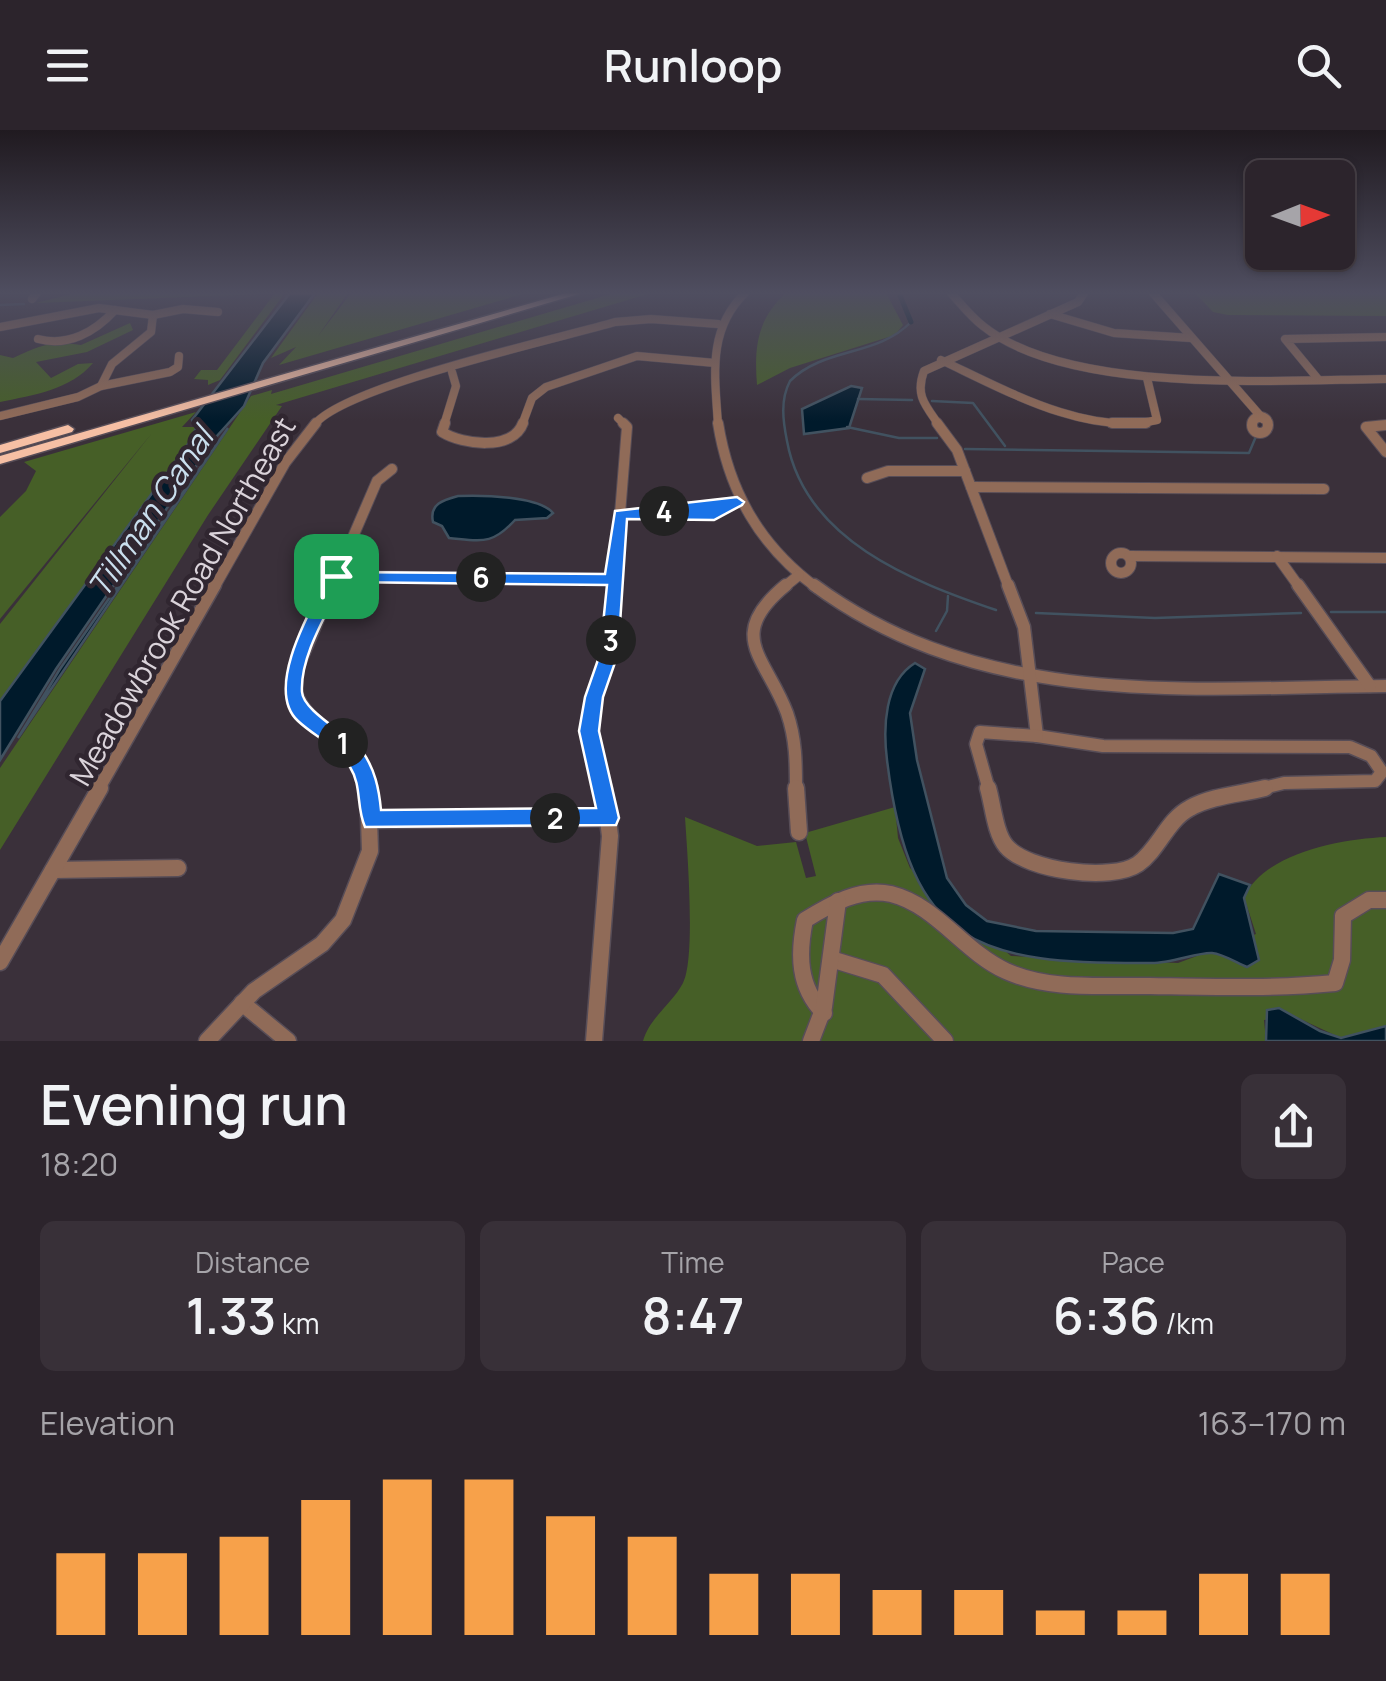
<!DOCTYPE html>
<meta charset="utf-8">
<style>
body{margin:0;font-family:Manrope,sans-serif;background:#383038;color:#f1f3f6;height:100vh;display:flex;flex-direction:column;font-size:38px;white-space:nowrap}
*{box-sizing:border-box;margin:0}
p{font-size:32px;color:#a6a4a9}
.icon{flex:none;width:55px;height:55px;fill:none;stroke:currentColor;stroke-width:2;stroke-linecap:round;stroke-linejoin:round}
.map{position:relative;height:911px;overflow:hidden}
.details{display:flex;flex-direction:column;background:#2c242c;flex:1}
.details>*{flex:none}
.needle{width:65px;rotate:89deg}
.controls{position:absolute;left:1245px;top:30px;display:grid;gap:20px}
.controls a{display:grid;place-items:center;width:110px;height:110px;border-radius:15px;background:#2c242c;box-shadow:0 2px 8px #0004,0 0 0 2px #484148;font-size:50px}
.pin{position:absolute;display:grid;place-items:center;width:85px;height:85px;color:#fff;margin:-42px;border-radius:20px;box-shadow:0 5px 15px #0006}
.km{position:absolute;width:50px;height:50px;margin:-25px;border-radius:50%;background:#222;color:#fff;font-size:28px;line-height:50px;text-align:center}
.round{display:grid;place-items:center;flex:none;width:105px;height:105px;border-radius:15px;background:#383038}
.summary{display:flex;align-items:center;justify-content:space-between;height:170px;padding:0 40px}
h1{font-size:55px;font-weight:600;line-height:75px}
.figures{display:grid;grid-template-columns:repeat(3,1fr);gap:15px;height:170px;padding:10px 40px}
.figures div{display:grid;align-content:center;border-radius:15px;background:#383038;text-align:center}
.figures b{font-size:50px;font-weight:600}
.figures small{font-size:28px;font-weight:400}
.figures p{font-size:28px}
.chart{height:280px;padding:20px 40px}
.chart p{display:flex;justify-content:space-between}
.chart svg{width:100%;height:180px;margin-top:10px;stroke:#f7a14a;stroke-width:6}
header{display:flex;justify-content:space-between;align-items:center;height:130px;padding:0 40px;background:#2c242c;font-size:45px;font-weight:600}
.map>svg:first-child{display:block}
.green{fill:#465f27}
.water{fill:#001a2b;stroke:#415260;stroke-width:2.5}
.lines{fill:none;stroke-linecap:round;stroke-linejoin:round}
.stream{stroke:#415260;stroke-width:2.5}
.canal{stroke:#001a2b;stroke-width:5}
.minor-far3-casing{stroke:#574d57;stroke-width:9}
.minor-far2-casing{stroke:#574d57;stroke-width:12}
.minor-far1-casing{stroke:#574d57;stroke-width:15}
.minor-casing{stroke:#574d57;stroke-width:19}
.highway-casing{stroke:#574d57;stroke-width:3}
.minor-far3{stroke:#906b58;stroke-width:8}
.minor-far2{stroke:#906b58;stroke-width:10}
.minor-far1{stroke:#906b58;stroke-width:12}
.minor{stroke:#906b58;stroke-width:16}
.highway{fill:#f6bfa4;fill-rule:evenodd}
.route{fill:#1a73e8;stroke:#fff;stroke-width:2.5;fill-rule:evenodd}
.labels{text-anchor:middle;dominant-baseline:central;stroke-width:9;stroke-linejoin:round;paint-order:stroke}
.street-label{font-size:30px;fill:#dad3da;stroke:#302630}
.water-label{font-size:32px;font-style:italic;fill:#cadfee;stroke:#302630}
</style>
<header><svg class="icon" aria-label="menu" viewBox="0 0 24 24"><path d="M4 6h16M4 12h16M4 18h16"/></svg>Runloop<svg class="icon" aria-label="search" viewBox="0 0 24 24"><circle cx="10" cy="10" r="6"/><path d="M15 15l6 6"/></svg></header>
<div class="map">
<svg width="1386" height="911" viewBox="0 0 1386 911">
<rect width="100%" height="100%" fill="#3a303a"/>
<g class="green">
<path d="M75,163L263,164L36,173Z"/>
<path d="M275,163H285L220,250L208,255V250L194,249L201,240H217Z"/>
<path d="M318,163H348L318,206L351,163H526L279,235L296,217L271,228Z"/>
<path d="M614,163H651L276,275L282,276L208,385L0,720V638L251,266L272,260L271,264Z"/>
<path d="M786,163H886L903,195L895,205L790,238L757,255C754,217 757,189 786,163Z"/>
<path d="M1195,163H1386V186L1228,185L1213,182Z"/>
<path d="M130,193L133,200L87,222L36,232L51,248L78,234L93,233C70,260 34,265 0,272V225L13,228C42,215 49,211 81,215Z"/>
<path d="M196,282L182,297H196L191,310L0,577V494L152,303L0,489V387L26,361L36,341L24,332Z"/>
<path d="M895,677L898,708L910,738L1011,826L1178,833L1256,804L1244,767C1265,723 1340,709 1386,707V896L1341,908L1296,887L1264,890L1266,911H953L931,885L837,824L802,911H643C650,887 672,874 683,853C696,828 687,719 685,687L757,716L796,712L806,748L816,746L805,703Z"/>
<path d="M837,837L880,850L937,911H819L830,885Z"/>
</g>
<g class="water">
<path d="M290,163H315L263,233L244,276L216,307L56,539L0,630V571L191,310L196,298L192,290Z"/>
<path d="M851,256L862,258L849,298L804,304L802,279Z"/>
<path d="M228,298L28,593L18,608L60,539Z"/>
<path d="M458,366C482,365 539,366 553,383L547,388L515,390C492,415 483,411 449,408L442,396L433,392C429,374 443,370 458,366Z"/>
<path d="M915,533L925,539L910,583L917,630L947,748L966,775L987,791L1036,801L1173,803L1193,799L1219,744L1250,755L1244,768L1259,830L1247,837C1237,833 1223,824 1212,823C1199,822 1171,833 1152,833C978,834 910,818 887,630C883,598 884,552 915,533Z"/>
<path d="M1279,878L1320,901L1341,908L1386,896V911H1266L1267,880Z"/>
</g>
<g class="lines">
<g class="stream">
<path d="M0,175L24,174"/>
<path d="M911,192C877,227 824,217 790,251C780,270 783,291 787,311C805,410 911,451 996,480"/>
<path d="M858,269L912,270"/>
<path d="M932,271L973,273L1005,316"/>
<path d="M847,297L899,308H937"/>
<path d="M965,319L1249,323L1257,304"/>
<path d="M1331,482H1386"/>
<path d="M1036,483L1155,488L1301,483"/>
<path d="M936,501L947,481L948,466"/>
</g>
<path class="canal" d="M899,163L911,192"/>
<g class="minor-far3-casing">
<g id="minor-far3">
<path d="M951,163C961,174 971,187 983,196C1069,265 1279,250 1386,249"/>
<path d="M1153,163L1263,289"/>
<path d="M32,169L37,163"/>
<path d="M1050,184L1114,203L1191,208"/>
<path d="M153,185L183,179L218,182"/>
<path d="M0,197L99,178L153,185L151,202L112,234L101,256L78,267L0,286"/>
<path d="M38,209C68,217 95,202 115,180"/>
<path d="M941,230C1003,259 1087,307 1157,290L1147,248"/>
<path d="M1318,249L1285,209L1386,207"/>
<path d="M101,256L170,242L178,237L179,226"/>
<path d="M618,288L625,295"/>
<path d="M314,295C344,256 557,209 615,192L651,189L718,194"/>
<path d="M444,295L456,256L452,242"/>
<path d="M522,295L532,268L546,257L637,226L715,233"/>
<path d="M718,295C715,246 707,200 745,163"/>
<path d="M939,295C925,275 915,265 924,241L1078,172L1084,163"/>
</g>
</g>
<g class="minor-far2-casing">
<g id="minor-far2">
<circle cx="1260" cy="295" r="8"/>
<path d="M445,293L442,302C463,315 513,321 523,293"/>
<path d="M718,293C729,362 760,416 817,458"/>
<path d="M937,293L957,320L1009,458"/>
<path d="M1112,293H1146"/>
<path d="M1386,295L1366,297L1386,322"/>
<path d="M867,348L888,341H965"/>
<path d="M971,357L1324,359"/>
<path d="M680,379L736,372"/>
<path d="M620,384L714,385L737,372"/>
<circle cx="1121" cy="433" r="10"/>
<path d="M1129,426L1386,428"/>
<path d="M1277,426L1300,458"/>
<path d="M336,446L612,449"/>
<path d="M214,458L285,333L316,293"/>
<path d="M331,458L377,351L392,339"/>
<path d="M614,458L627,297L623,293"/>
<path d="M783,458L799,445"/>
</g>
</g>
<g class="minor-far1-casing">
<g id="minor-far1">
<path d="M332,455L292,550C301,600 356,607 368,660"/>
<path d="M786,455C724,506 766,527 787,583C796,609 796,633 796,660"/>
<path d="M814,455C984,580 1187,558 1386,556"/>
<path d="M1008,455L1024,497L1037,606"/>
<path d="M1298,455L1370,556"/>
<path d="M1037,606L1103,616L1350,617L1371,626L1382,642L1375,651L1284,653L1255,660"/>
<path d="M98,660L215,455"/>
<path d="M604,660L589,601L594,567L609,524L614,455"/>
<path d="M989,660L976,614L980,602L1037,606"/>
</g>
</g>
<g class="minor-casing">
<g id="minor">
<path d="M796,658L799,702"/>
<path d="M988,658C993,675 995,703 1006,716C1027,741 1112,752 1138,734C1159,719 1167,690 1190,678C1211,666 1241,664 1265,658"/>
<path d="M372,690L609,688"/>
<path d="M53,740L178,738"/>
<path d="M831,829L883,845L945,911"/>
<path d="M0,832L100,658"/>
<path d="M242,873L288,911"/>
<path d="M824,883C798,857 798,824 805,790C831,774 860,757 891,764C936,775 964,822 1006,841C1050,861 1103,855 1150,856C1212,857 1273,859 1335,853L1342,830L1343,786L1369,770H1386"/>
<path d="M207,911L254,861L322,814L343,790L370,721L368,658"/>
<path d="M594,911L610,706L604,658"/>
<path d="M811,911L824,877L838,771"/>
</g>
</g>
<g class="highway-casing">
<g id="highway">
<path d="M566,163H582L0,334V326Z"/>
<path d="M68,295L74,299L72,302L0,323V315Z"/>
</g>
</g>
<use href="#minor-far3" class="minor-far3"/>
<use href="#minor-far2" class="minor-far2"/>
<use href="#minor-far1" class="minor-far1"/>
<use href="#minor" class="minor"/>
<use href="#highway" class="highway"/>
</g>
<linearGradient id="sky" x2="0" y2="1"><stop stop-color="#201a20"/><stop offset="0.56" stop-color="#4f4e60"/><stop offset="1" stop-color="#4f4e60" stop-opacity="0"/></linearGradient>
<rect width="1386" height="291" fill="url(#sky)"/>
<path class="route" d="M737,367L744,372L742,375L714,390L627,389L618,524L603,567L599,601L619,688L616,695L365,697C356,677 362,656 350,637C337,615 316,608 298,591C263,559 312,477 330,442L605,444L615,381ZM342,452L607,455L600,524L585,567L579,601L596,678L381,680C379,659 375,639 362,621C348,604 303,581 302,562C300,526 327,484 342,452Z"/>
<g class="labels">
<g class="street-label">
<text transform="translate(182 471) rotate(-60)">Meadowbrook Road Northeast</text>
</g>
<g class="water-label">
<text transform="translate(150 382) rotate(-56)">Tillman Canal</text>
</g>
</g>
</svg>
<div class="controls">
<a><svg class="needle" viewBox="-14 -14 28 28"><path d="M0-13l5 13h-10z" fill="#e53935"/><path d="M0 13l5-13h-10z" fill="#a6a4a9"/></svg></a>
</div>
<div class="pin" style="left:336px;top:446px;background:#1e9e55"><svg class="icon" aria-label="arrive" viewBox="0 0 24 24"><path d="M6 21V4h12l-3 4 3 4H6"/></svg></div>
<b class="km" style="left:343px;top:613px">1</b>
<b class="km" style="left:555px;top:688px">2</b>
<b class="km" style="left:611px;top:510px">3</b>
<b class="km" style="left:664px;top:381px">4</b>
<b class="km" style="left:481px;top:447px">6</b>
</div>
<section class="details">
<div class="summary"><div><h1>Evening run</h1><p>18:20</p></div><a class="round"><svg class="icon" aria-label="share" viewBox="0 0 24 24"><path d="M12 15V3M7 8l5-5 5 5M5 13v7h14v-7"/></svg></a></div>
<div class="figures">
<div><p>Distance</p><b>1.33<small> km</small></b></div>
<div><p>Time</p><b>8:47</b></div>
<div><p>Pace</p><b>6:36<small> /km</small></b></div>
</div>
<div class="chart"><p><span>Elevation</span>163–170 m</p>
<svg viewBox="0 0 160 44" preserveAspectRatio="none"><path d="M5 44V24M15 44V24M25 44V20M35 44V11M45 44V6M55 44V6M65 44V15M75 44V20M85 44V29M95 44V29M105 44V33M115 44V33M125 44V38M135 44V38M145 44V29M155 44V29"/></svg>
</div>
</section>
